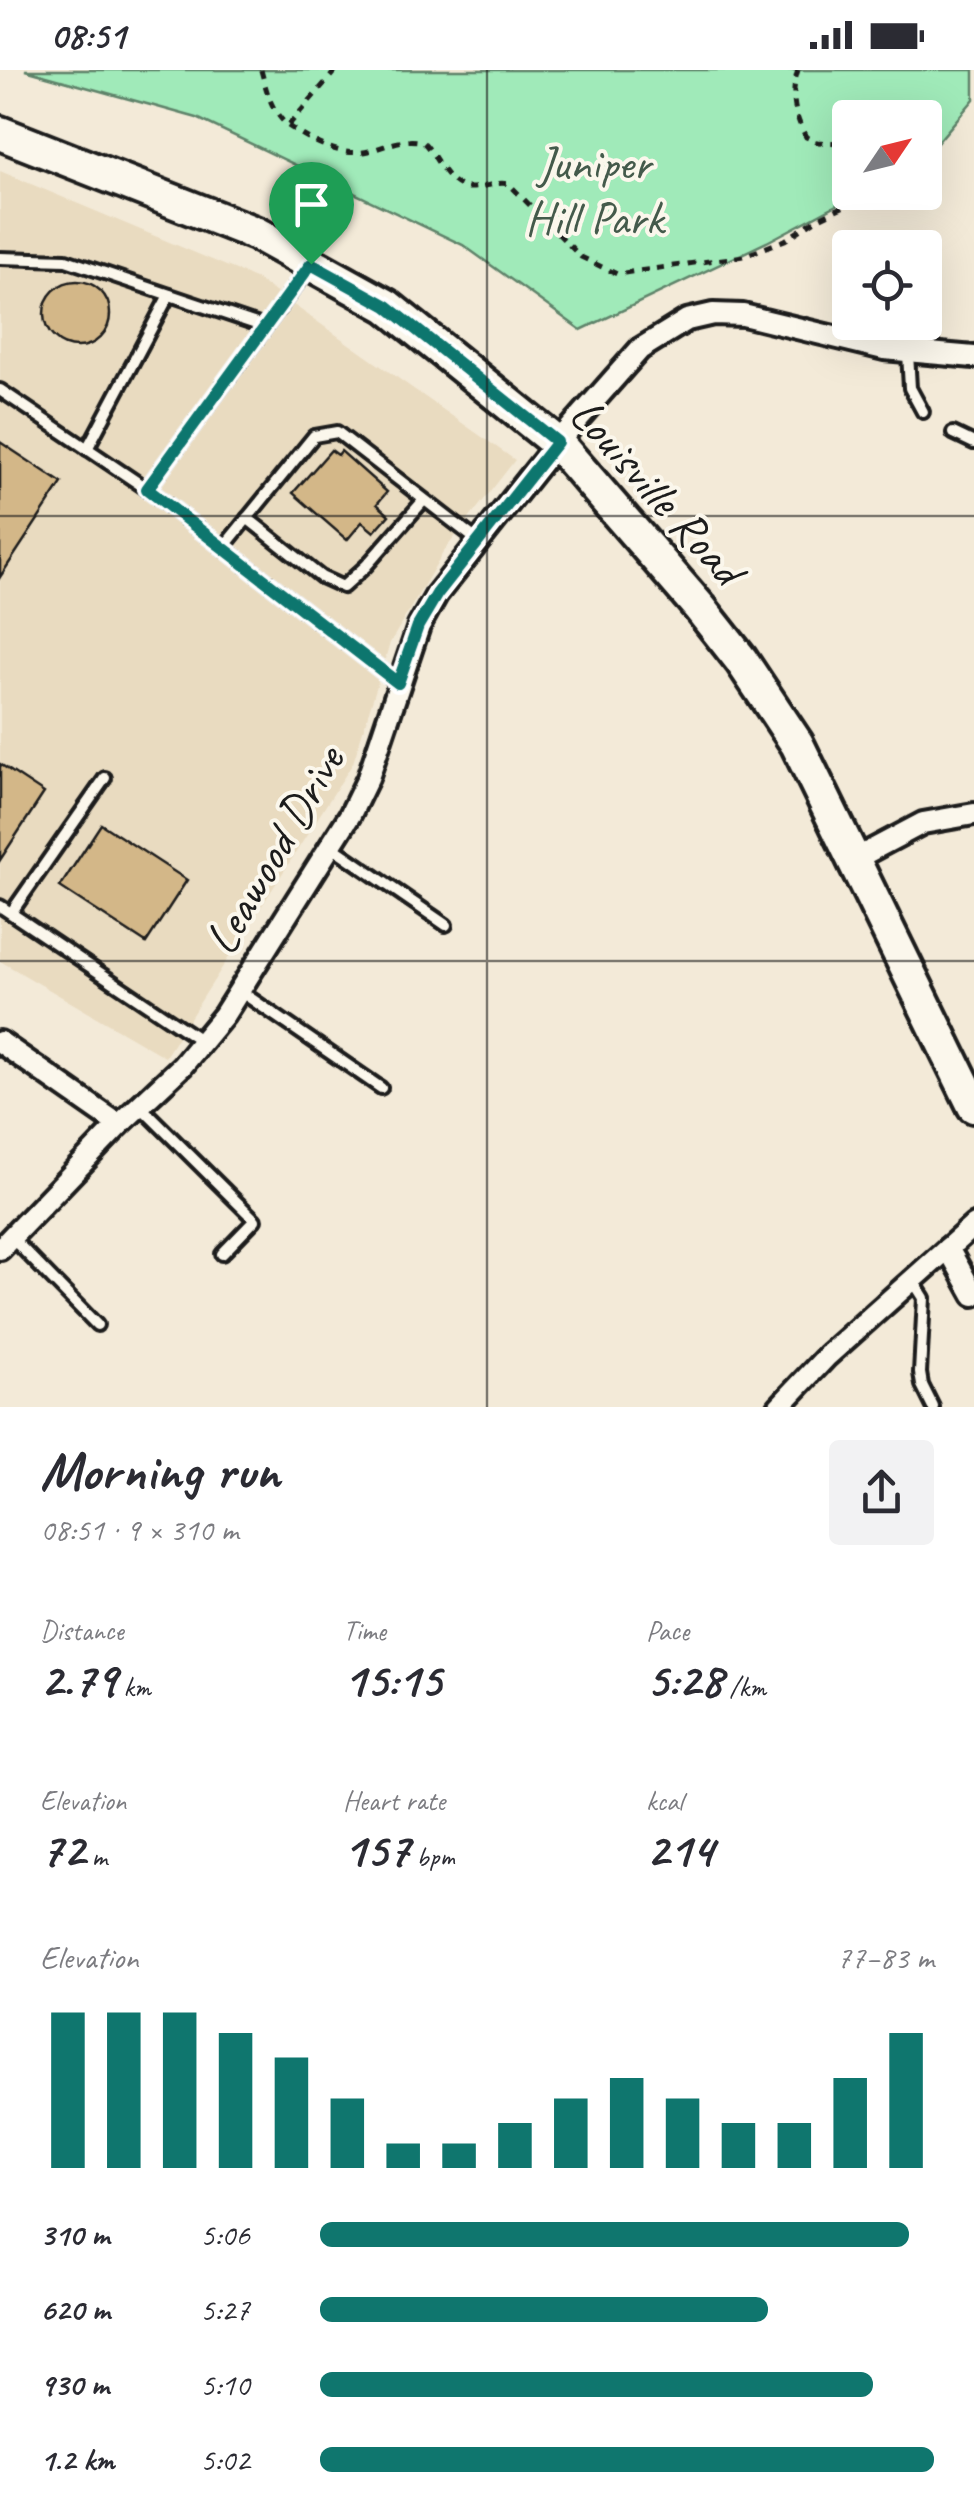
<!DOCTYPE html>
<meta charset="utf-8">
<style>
body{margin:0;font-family:Caveat,sans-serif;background:#f2f2f3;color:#2b2b33;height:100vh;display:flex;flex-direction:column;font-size:38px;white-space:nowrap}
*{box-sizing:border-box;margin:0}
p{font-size:32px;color:#7c7c81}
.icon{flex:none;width:55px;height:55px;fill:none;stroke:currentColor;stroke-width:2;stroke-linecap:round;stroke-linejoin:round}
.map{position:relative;height:1337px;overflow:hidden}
.panel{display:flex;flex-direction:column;background:#fff;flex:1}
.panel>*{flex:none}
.needle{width:65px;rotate:55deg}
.controls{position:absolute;left:832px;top:30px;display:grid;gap:20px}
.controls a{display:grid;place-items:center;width:110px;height:110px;border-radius:10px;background:#fff;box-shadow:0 10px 40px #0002;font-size:50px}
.pin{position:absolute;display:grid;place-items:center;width:85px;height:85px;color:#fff;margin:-102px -42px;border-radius:50% 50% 50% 0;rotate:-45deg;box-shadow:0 0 10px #0007}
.pin .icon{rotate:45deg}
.round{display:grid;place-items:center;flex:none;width:105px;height:105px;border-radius:10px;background:#f2f2f3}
.summary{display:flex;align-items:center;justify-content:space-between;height:170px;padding:0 40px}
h1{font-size:55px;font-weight:600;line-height:75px}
.figures{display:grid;grid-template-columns:repeat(3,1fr);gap:15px;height:170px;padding:10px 40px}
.figures div{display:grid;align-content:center}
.figures b{font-size:50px;font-weight:600}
.figures small{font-size:28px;font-weight:400}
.figures p{font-size:28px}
.chart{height:280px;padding:20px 40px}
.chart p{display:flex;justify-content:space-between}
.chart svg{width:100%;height:180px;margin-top:10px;stroke:#0f766e;stroke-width:6}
ul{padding:0 40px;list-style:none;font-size:32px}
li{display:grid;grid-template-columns:160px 120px 1fr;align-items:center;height:75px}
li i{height:25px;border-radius:12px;background:#0f766e}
.status{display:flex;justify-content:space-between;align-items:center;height:70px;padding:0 50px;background:#fff;direction:ltr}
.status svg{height:28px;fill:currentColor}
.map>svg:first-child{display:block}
.built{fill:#e9dbc0}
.green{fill:#a0eab9;stroke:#5e836a;stroke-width:2.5}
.building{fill:#d3b788;stroke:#1c1c1c;stroke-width:2.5}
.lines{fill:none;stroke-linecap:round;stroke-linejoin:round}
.lane-casing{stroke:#1c1c1c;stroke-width:18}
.street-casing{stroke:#1c1c1c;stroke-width:28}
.primary-casing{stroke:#1c1c1c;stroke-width:40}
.path{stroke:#1c1c1c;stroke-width:5;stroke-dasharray:8 8;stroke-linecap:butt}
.lane{stroke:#fbf7ec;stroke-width:10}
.street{stroke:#fbf7ec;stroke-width:20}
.primary{stroke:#fbf7ec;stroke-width:32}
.route-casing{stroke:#fff;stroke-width:20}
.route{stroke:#0f766e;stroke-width:12}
.grid{fill:none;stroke:#1c1c1c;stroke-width:2.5;stroke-opacity:0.55}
.labels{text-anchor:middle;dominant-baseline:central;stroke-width:8;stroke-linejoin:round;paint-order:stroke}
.park-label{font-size:48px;fill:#445a4b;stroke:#fbf7ec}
.street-label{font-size:48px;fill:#1c1c1c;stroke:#fbf7ec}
</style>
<div class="status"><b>08:51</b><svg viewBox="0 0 49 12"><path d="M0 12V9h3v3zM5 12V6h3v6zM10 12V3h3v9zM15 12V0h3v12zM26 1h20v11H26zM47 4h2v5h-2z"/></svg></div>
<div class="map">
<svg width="974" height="1337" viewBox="0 0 974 1337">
<rect width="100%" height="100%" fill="#f3ead8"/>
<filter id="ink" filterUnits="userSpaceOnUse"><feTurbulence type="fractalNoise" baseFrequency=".01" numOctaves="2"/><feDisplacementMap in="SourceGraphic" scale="20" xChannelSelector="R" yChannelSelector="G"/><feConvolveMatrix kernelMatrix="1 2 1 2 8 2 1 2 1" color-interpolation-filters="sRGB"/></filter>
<g filter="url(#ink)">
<path class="built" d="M0,101L255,208L515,390L444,481L390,573L353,693L165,987L0,891Z"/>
<path class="green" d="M25,0H974V29L925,87V48H850V122L859,123L767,172L581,260L463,175L197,48Z"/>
<g class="building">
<circle cx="77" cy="244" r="33"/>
<path d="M0,372L62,413L0,507Z"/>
<path d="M331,380L338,385L341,381L387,422L377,434L389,445L374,462L362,452L347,470L293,423Z"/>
<path d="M0,694L44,723L0,790Z"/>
<path d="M101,754L187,810L146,873L60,817Z"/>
</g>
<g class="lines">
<g class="lane-casing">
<g id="lane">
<path d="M0,188L66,190L265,257"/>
<path d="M308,199L147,419L398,613"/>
<path d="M908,283L910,318L923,342"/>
<path d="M0,320L147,419"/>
<path d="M953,363L974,373"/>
<path d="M87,379L169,225"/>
<path d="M247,448L321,507L343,517L366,496L424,430"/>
<path d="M223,478L314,366L337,362L478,471"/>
<path d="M331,776L446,855"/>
<path d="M0,836L203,972"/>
<path d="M11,843L105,708"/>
<path d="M240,921L381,1018"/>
<path d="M140,1036L255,1150L222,1184"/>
<path d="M12,1168L97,1255"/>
<path d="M912,1209L924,1228L920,1303L922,1315L933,1337"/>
</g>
</g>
<g class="street-casing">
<g id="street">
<path d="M855,789L923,753L974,744"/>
<path d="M0,972L119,1055"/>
<path d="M948,1178L974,1225"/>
<path d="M0,1179L119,1055L182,996L224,945L350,745L368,708L419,556L437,524L557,373L640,279L687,250L713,244L743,245L884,279L974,287"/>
<path d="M779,1337L827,1286L974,1155"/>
</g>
</g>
<g class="primary-casing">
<path id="primary" d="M0,63L257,164L387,236L557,373L700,538L741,590L797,674L974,1036"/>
</g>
<g class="path">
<path d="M261,0C267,22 271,41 288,56L336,0"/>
<path d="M798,0C790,24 794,45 806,67L817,72L850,73"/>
<path d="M288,56C311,71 341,88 369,81C387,76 404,67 423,72C437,85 446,116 468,118C483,119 494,111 509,114L581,187L617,204L744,186L785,170L817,149L874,122"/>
</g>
<use href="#lane" class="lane"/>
<use href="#street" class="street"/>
<use href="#primary" class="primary"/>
</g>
</g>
<g class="lines" filter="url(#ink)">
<g class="route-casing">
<path id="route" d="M311,194L387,236L557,372L437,524L418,556L398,613L147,419Z"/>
</g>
<use href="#route" class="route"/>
</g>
<path class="grid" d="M487,0V1337M0,446H974M0,891H974"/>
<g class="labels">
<g class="park-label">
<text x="594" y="93">Juniper<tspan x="594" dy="55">Hill Park</tspan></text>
</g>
<g class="street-label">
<text transform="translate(657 421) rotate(48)">Louisville Road</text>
<text transform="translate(274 780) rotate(-60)">Leawood Drive</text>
</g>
</g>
</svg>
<div class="controls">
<a><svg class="needle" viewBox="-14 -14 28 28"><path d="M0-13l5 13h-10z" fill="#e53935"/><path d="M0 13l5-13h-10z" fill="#7c7c81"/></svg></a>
<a><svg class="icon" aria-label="locate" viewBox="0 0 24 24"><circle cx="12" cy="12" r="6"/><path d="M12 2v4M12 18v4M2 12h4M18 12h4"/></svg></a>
</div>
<div class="pin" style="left:311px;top:194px;background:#1e9e55"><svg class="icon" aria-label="arrive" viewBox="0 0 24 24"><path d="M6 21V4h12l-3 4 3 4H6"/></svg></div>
</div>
<section class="panel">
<div class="summary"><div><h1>Morning run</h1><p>08:51 · 9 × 310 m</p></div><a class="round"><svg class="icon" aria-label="share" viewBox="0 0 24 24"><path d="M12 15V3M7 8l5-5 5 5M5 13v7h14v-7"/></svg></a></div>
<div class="figures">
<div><p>Distance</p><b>2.79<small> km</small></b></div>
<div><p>Time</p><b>15:15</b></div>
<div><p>Pace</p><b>5:28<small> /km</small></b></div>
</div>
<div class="figures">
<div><p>Elevation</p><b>72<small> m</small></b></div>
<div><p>Heart rate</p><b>157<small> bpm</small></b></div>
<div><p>kcal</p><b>214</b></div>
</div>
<div class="chart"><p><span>Elevation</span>77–83 m</p>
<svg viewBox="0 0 160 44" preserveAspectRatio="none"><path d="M5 44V6M15 44V6M25 44V6M35 44V11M45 44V17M55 44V27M65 44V38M75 44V38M85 44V33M95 44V27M105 44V22M115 44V27M125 44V33M135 44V33M145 44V22M155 44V11"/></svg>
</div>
<ul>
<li><b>310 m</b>5:06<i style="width:96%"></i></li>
<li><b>620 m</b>5:27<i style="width:73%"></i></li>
<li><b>930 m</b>5:10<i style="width:90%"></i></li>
<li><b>1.2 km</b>5:02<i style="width:100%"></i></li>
</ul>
</section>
